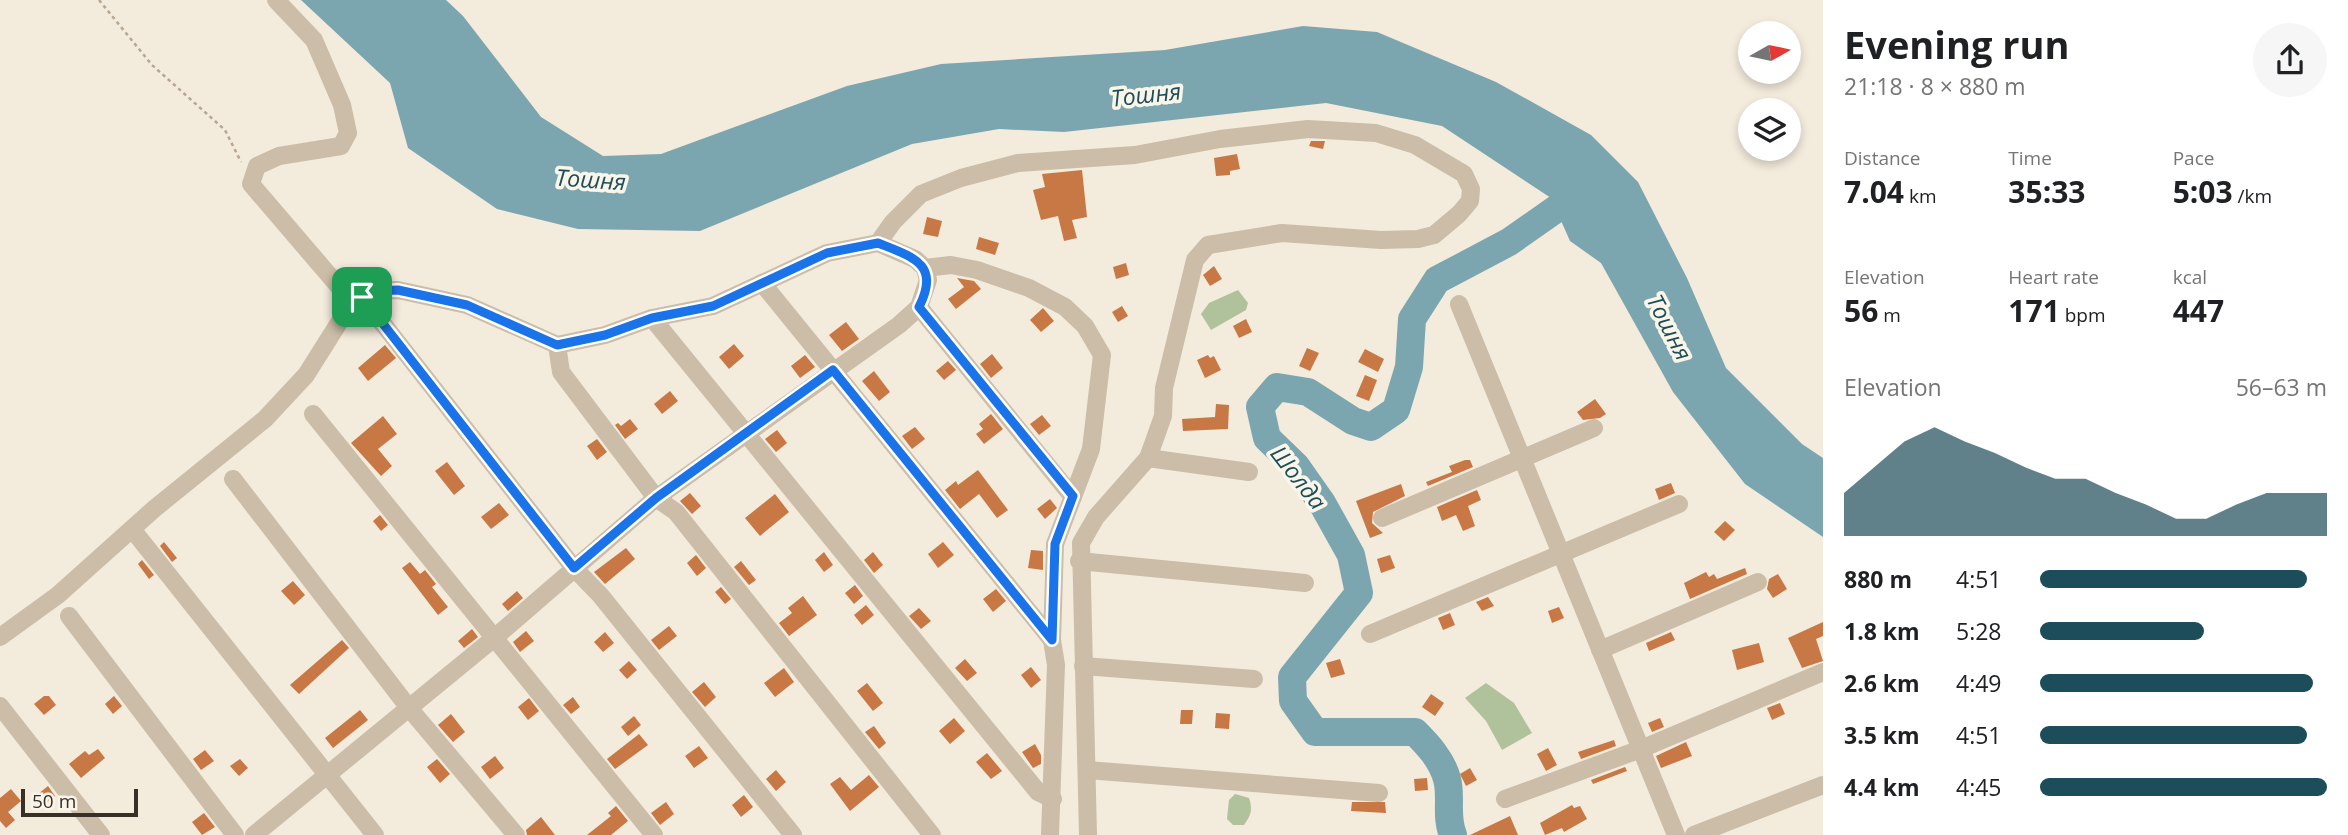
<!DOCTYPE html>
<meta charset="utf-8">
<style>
body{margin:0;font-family:"Open Sans",sans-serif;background:#f6f6f6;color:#202124;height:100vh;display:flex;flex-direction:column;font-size:26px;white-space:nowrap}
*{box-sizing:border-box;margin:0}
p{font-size:23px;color:#757577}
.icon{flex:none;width:38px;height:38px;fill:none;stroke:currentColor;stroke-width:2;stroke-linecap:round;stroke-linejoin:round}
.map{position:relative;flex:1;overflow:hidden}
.details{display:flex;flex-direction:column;background:#fff;width:525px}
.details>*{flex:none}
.needle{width:46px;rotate:81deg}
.fabs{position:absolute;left:1738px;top:21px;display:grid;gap:14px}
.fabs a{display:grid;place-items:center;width:63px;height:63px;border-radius:50%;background:#fff;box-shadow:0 4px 10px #0003;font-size:35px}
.scale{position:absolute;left:21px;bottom:18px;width:117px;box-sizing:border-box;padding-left:7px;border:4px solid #382f28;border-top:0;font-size:19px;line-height:24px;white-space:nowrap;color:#382f28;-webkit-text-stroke:5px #faf5e9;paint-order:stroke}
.pin{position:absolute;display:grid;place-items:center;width:60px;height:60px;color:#fff;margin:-30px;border-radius:14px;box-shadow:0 4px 10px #0006}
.round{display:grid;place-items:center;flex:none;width:74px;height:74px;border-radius:37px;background:#f6f6f6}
.headline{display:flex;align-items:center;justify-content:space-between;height:119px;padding:0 21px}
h1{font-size:38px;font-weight:700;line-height:52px}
.metrics{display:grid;grid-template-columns:repeat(3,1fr);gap:10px;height:119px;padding:7px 21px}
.metrics div{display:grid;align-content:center}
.metrics b{font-size:30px;font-weight:700}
.metrics small{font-size:19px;font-weight:400}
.metrics p{font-size:19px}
.chart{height:196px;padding:14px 21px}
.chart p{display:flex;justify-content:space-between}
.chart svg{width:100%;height:126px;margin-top:7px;fill:#1d4d5a;opacity:.7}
ul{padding:0 21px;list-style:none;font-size:23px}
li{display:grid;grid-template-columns:112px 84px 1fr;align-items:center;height:52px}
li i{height:18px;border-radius:9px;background:#1d4d5a}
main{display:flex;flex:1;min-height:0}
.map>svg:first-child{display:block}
.green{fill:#b0c29c}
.water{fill:#7ba6b0}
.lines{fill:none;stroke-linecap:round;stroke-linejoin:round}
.river{stroke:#7ba6b0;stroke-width:28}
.building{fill:#c87845}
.path{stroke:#b7a792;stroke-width:2.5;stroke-dasharray:3.5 3.5;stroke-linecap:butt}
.minor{stroke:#cbbda8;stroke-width:18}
.route-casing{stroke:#fff;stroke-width:14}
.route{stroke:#1a73e8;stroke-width:9}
.labels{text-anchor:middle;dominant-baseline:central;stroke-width:7;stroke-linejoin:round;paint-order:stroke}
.water-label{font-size:23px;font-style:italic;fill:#1d4d5a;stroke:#faf5e9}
</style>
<main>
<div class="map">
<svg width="1823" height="835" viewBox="0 0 1823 835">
<rect width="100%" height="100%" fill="#f3ebdc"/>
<g class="green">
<path d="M1238,290L1248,303L1246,310L1211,330L1201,314L1209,303Z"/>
<path d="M1486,683L1514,703L1532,733L1502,750L1486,721L1465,698Z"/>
<path d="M1235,794L1249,798C1253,810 1251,815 1244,825H1233L1227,819L1229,800Z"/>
</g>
<path class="water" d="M301,0H446L463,16L541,117L603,156L661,154L847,86L941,64L1165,50L1303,26L1377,32L1496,82L1591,135L1638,182L1687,278L1726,368L1802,444L1823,458V537L1745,484L1673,392L1601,263L1570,241L1551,198L1442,126L1326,103L1064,132L999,129L912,144L700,231L578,229L497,209L408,148L390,83Z"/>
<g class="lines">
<path class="river" d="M1453,835C1445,816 1452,797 1447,779C1442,760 1428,745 1415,732H1315L1293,701L1292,677L1359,593L1351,555L1322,503L1296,466L1267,438L1260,407L1277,387L1308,392L1353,421L1371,427L1396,410L1409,367L1412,319L1437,280L1509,242L1586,188"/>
</g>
<g class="building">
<path d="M1311,141H1325L1323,149L1309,146Z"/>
<path d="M1237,154L1240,169L1230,171V175L1216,176L1214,158Z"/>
<path d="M1082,170L1087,217L1072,220L1077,238L1064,241L1058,216L1041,220L1033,190L1045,187L1042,174Z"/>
<path d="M927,217L942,221L938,237L923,234Z"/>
<path d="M979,237L999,243L995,255L976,249Z"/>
<path d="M1126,263L1129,275L1116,279L1113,267Z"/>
<path d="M1214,266L1222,279L1210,286L1203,275Z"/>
<path d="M957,278L974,281L981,289L956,309L948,299L964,287Z"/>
<path d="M1122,306L1128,316L1118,322L1112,312Z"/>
<path d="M1043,308L1054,321L1041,332L1030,320Z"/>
<path d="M1246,319L1252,332L1239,338L1233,326Z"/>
<path d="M846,322L859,339L842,351L829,335Z"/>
<path d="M734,344L744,356L729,369L719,357Z"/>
<path d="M385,345L396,358L368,381L358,368Z"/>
<path d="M1307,348L1319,353L1310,371L1299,366Z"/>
<path d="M1365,349L1384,359L1378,372L1358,362Z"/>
<path d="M992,354L1003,368L991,378L980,364Z"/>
<path d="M805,355L815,367L800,378L791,366Z"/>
<path d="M1208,355L1210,358L1214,356L1221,370L1205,378L1197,360Z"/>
<path d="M948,361L956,370L944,380L936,371Z"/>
<path d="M874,371L890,392L879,401L862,381Z"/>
<path d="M1365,375L1377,380L1369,401L1356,396Z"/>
<path d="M670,391L678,401L662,414L654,404Z"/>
<path d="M1595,399L1606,414L1600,418L1583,420L1577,412Z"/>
<path d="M1216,404L1229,405L1228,429L1183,431L1182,419L1215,417Z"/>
<path d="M991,414L1003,429L984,444L976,434L983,429L979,424Z"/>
<path d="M1042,415L1051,426L1039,435L1030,424Z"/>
<path d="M383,416L397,434L378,449L392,466L381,476L351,443Z"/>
<path d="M630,419L638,429L625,439L615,425L618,423L621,426Z"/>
<path d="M915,427L925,439L912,449L902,436Z"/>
<path d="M777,430L787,443L776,452L765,439Z"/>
<path d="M597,439L607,452L597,460L587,446Z"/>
<path d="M1465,460H1470L1473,467L1428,486L1426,482L1452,472L1449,466Z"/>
<path d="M447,462L465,486L454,495L435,471Z"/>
<path d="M978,470L1008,510L997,518L979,494L960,509L945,490L956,481L958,485Z"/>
<path d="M1671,483L1675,493L1659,500L1655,489Z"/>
<path d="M1401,484L1405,496L1373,512L1372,523L1383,533L1370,538L1356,501Z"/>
<path d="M1477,490L1481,500L1468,506L1475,526L1463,531L1456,515L1442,521L1437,507Z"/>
<path d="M690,493L701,506L692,514L680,501Z"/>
<path d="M775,494L789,512L760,536L745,518Z"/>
<path d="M1050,499L1057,508L1045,519L1037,509Z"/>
<path d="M499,503L509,515L491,529L481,517Z"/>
<path d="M380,515L388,525L381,531L373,521Z"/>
<path d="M1725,521L1735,530L1724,541L1714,532Z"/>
<path d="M164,542L177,558L172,562L160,546Z"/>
<path d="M943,542L954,555L938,568L928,554Z"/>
<path d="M626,548L635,559L605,584L594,572Z"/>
<path d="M1031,550L1043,551V570L1028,568Z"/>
<path d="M824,552L833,565L824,572L815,560Z"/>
<path d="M873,552L883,565L874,573L864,560Z"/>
<path d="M696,555L706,568L697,576L687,563Z"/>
<path d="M1390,555L1395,568L1381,573L1377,559Z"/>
<path d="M142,560L154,575L149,579L138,564Z"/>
<path d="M741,561L756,580L749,585L734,567Z"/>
<path d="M410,562L420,574L425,570L436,584L432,587L448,607L438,615L402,568Z"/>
<path d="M1745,568L1747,574L1690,599L1684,583L1706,572L1709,577L1714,574L1717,579Z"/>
<path d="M1778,574L1787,589L1773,598L1767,589L1769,579Z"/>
<path d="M293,581L305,595L294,605L281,591Z"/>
<path d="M855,585L863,596L854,604L845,593Z"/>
<path d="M721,587L731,599L725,604L715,592Z"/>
<path d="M996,589L1006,601L993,612L983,599Z"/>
<path d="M517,591L523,598L508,611L502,604Z"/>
<path d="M803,596L817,615L789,636L779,623L792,613L788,608Z"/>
<path d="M1488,597L1494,606L1482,611L1476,602Z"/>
<path d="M866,605L874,615L862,625L854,615Z"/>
<path d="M1559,607L1564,618L1552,623L1548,611Z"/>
<path d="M919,608L931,621L921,629L909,616Z"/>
<path d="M1450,613L1455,625L1443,630L1438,618Z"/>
<path d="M1823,622V636L1816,639L1823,661L1802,668L1788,638Z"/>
<path d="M669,626L677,636L659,650L651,640Z"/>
<path d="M472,629L478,637L464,648L458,641Z"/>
<path d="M526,631L534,641L520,652L513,642Z"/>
<path d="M605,632L614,643L603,652L594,642Z"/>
<path d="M1671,632L1675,640L1649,651L1646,643Z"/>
<path d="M342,640L349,648L299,694L290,685Z"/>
<path d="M1759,643L1764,662L1737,670L1732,650Z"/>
<path d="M965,659L977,673L967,681L955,668Z"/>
<path d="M1340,659L1345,674L1331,678L1326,663Z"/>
<path d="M629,661L637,670L627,679L619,670Z"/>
<path d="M1031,667L1041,680L1031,688L1021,675Z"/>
<path d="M784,668L794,682L775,697L764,683Z"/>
<path d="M704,682L716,697L705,707L692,692Z"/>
<path d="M867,683L883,703L873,711L857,691Z"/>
<path d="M1431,694L1444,703L1435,716L1422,707Z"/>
<path d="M44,696H49L56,705L44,715L34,704Z"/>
<path d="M114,696L122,706L113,714L105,704Z"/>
<path d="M573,697L580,707L571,714L563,705Z"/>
<path d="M529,698L539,711L528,720L518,707Z"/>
<path d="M1780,703L1785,714L1772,720L1767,708Z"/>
<path d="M360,710L368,720L333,748L325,738Z"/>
<path d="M1181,710H1193L1192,724H1180Z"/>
<path d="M1216,713L1230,714L1229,729L1215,728Z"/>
<path d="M451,714L465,732L453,742L438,725Z"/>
<path d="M634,716L641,725L628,736L621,727Z"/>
<path d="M954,718L965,731L950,744L939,731Z"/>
<path d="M1660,718L1664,727L1652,732L1648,723Z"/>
<path d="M874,726L886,743L879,749L865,732Z"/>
<path d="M639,734L648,745L615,769L607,759Z"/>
<path d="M1614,740L1616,746L1581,759L1578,752Z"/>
<path d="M1686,742L1692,756L1661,768L1656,756Z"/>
<path d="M1035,744L1041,755V764L1033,768L1022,752Z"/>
<path d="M699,746L708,758L694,768L685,756Z"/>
<path d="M1548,748L1557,765L1546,771L1537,754Z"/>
<path d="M98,749L105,758L81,778L69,764L85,751L89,755Z"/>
<path d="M205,750L214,761L201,770L193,759Z"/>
<path d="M987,753L1002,771L991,779L976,762Z"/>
<path d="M495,756L504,768L490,779L481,767Z"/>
<path d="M240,759L248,768L239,776L230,766Z"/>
<path d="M437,759L450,774L440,783L427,767Z"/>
<path d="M1625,767L1627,771L1593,784L1591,780Z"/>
<path d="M1470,768L1477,780L1466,786L1460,774Z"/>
<path d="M776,770L786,782L776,791L766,779Z"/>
<path d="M869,775L879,787L850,811L830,784L840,777L851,790Z"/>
<path d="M1427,778L1428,790L1415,791L1414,779Z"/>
<path d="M48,786L55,796L45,804L38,794Z"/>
<path d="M11,789L21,801L8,812L15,820L6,828L0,821V798Z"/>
<path d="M744,795L753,807L741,817L732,805Z"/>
<path d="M666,802L674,814L660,825L651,813Z"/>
<path d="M1352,802H1385L1386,813L1351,811Z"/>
<path d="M1572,805L1574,808L1580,806L1587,819L1564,832L1562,828L1545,835L1540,823Z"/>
<path d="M616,806L628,821L611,835H587L611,816L608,813Z"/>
<path d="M204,813L215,827L202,835L192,822Z"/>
<path d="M1510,816L1518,835H1470Z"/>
<path d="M541,817L555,835H527L526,830Z"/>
</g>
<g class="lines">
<path class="path" d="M99,0L152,65L225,130L241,162"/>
<g class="minor">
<path d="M276,0L314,40L342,105L348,133L341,146L279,156L257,166L251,184L352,302"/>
<path d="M878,243L893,222L921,194L961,178L1018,163L1135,155L1220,139L1308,129L1376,133L1415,145L1464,174L1471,189L1470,201L1459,214L1434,235L1418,239L1381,240L1282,233L1208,245L1195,260L1164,388L1163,416L1148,458L1096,517L1081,543L1088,835"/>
<path d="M925,268L951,265L977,270L1029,288L1065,307L1085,326L1102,355L1091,449L1055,544L1052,640L1056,665L1050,835"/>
<path d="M762,283L1052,640"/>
<path d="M362,297L574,568L601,596L793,835"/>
<path d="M1459,304L1676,835"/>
<path d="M919,307L1073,497"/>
<path d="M652,318L1038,792L1053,799"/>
<path d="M557,345L561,372L656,498L676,512L932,835"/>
<path d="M313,414L654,835"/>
<path d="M1148,458L1249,472"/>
<path d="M233,479L409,708L516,835"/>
<path d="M1382,518L1594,428"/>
<path d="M132,529L375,835"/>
<path d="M1079,561L1305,583"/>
<path d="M69,616L235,835"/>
<path d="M1370,634L1679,504"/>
<path d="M0,637L58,595L154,509L265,419L306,375L352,302L374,291L398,290L467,305L557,345L605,335L652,318L713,306L827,253L878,243L915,259L925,268L928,280L919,307L899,325L656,498L493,639L254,835"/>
<path d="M1600,650L1758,582"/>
<path d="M1083,666L1254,679"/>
<path d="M0,706L101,835"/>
<path d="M1087,770L1379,793"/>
<path d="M1505,799L1641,749L1823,672"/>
<path d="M1694,835L1823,785"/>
</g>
</g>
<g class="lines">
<g class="route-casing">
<path id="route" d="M878,243C913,257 941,264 919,307L1073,496L1055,544L1052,640L833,370L656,498L574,568L362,297L374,291L398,290L467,305L557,345L605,335L652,318L713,306L827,253Z"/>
</g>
<use href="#route" class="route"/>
</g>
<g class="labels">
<g class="water-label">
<text transform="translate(1146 94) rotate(-6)">Тошня</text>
<text transform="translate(591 179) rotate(4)">Тошня</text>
<text transform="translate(1670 327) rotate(63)">Тошня</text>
<text transform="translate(1299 477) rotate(52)">Шолда</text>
</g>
</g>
</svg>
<div class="fabs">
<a><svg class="needle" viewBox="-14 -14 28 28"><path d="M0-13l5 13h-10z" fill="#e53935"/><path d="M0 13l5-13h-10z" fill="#757577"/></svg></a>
<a><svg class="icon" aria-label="layers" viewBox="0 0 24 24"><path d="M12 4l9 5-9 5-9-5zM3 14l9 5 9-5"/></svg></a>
</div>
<div class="scale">50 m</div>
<div class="pin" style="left:362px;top:297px;background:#1e9e55"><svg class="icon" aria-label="arrive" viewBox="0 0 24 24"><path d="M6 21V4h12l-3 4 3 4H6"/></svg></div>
</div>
<section class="details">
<div class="headline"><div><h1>Evening run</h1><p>21:18 · 8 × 880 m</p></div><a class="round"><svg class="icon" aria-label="share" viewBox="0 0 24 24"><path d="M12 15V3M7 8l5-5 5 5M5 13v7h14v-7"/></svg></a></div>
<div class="metrics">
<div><p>Distance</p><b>7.04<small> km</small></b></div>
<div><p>Time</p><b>35:33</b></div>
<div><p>Pace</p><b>5:03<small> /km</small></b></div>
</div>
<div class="metrics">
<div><p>Elevation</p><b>56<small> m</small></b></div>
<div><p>Heart rate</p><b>171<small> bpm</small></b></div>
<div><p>kcal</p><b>447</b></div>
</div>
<div class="chart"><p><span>Elevation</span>56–63 m</p>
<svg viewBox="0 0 160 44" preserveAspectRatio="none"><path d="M0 44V29L10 20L20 11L30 6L40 11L50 15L60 20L70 24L80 24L90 29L100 33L110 38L120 38L130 33L140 29L150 29L160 29V44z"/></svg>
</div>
<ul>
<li><b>880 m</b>4:51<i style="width:93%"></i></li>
<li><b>1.8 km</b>5:28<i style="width:57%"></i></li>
<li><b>2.6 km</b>4:49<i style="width:95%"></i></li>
<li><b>3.5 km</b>4:51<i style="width:93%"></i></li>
<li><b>4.4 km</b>4:45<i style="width:100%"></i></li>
</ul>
</section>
</main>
